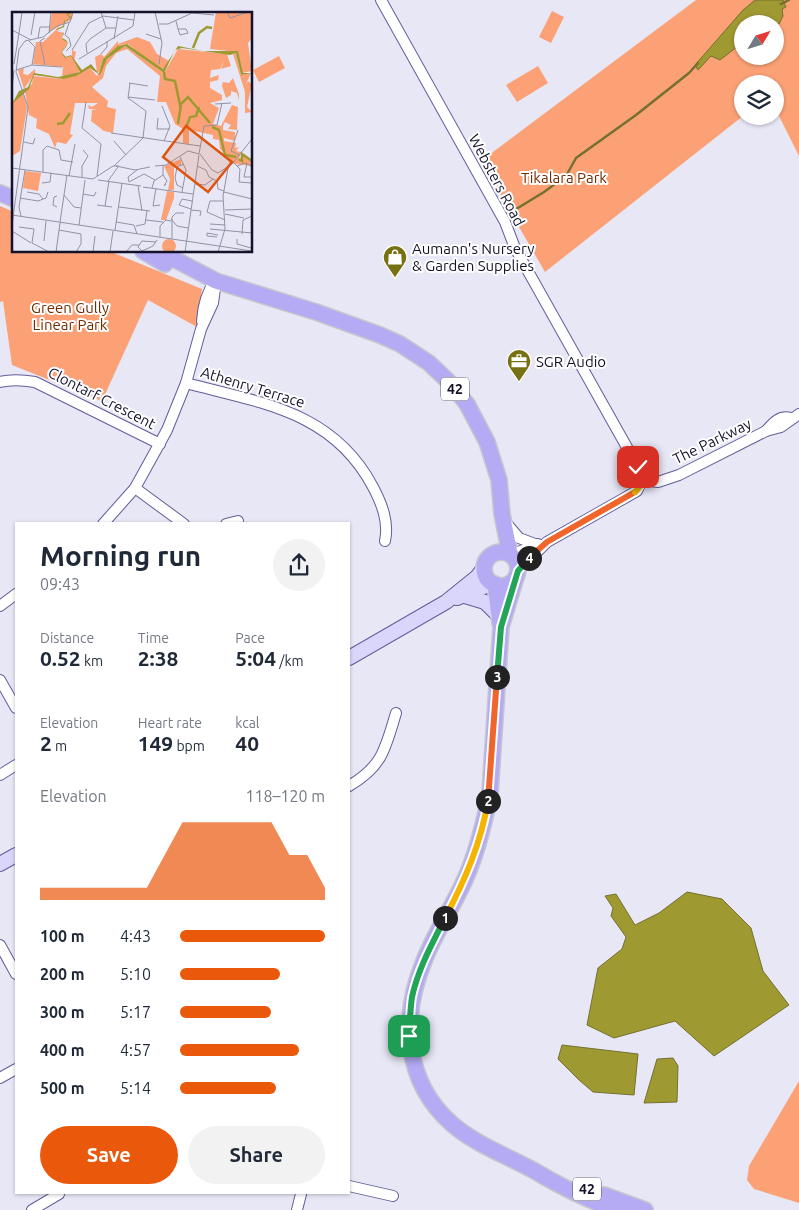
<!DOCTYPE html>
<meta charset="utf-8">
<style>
body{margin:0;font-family:Ubuntu,sans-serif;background:#f2f2f3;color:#1f2937;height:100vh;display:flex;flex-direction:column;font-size:19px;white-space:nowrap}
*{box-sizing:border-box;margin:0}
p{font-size:16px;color:#747a83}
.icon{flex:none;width:28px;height:28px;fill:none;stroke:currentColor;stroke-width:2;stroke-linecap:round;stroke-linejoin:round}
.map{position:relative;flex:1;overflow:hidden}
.sheet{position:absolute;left:15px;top:522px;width:335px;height:672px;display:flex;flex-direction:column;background:#fff;border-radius:0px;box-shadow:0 1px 4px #0004}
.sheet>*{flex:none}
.needle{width:32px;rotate:52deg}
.tools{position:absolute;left:734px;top:15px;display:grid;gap:10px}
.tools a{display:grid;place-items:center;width:50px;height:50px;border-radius:50%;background:#fff;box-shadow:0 1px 4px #0004;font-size:25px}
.pin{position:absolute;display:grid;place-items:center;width:42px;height:42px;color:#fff;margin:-21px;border-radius:10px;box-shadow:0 2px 8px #0006}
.km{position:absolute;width:25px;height:25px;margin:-12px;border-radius:50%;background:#222;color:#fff;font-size:14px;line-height:25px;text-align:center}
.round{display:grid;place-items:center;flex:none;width:52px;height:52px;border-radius:26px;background:#f2f2f3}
.head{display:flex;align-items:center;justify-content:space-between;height:85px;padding:0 25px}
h1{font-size:28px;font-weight:700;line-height:38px}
.figures{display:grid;grid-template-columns:repeat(3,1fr);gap:8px;height:85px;padding:5px 25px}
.figures div{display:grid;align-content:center}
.figures b{font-size:21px;font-weight:700}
.figures small{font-size:14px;font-weight:400}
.figures p{font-size:14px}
.chart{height:140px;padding:10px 25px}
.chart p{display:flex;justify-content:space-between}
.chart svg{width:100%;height:90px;margin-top:5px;fill:#ea580c;opacity:.7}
.cta{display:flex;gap:10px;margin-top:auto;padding:10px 25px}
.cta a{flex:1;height:58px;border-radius:30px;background:#ea580c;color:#fff;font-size:20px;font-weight:700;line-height:58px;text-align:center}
.cta a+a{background:#f2f2f3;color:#1f2937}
ul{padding:0 25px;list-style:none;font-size:16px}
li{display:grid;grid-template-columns:80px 60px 1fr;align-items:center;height:38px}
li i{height:12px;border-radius:6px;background:#ea580c}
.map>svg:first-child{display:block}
.green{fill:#fca176;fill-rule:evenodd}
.water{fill:#9f9932;stroke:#757030}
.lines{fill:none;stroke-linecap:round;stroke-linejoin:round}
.stream{stroke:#757030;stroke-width:2.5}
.minor-casing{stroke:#615d9a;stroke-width:12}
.secondary-casing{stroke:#615d9a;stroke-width:16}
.primary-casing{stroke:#c7c6cc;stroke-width:18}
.minor{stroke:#fff;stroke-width:10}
.secondary{stroke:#dad5fa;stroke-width:14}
.primary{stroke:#b4abf4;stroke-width:15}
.split-1-casing{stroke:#fff;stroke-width:10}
.split-2-casing{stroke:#fff;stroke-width:10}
.split-3-casing{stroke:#fff;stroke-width:10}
.split-4-casing{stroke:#fff;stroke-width:10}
.split-5-casing{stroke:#fff;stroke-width:10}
.split-6-casing{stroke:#fff;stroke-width:10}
.split-1{stroke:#22a559;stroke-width:6}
.split-2{stroke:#f5b400;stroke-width:6}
.split-3{stroke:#f0652b;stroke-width:6}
.split-4{stroke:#22a559;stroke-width:6}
.split-5{stroke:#f0652b;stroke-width:6}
.split-6{stroke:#f5b400;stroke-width:6}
.labels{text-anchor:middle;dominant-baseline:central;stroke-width:4;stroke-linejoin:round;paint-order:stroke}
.shield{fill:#fff;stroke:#5a596a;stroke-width:1}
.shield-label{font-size:14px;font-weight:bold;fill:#14122a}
.park-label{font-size:15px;fill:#722c01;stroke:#fff}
.street-label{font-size:15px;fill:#14122a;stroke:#fff}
.poi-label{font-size:15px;fill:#14122a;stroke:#fff;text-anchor:start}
.inset-river{fill:none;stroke:#9f9932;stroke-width:2.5}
.inset-road{fill:none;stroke:#9392a4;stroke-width:1}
.view{fill:#dd550e;fill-opacity:0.15;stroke:#dd550e;stroke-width:2.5}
.inset-edge{fill:none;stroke:#14122a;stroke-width:2.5}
</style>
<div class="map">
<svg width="799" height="1210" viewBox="0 0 799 1210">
<rect width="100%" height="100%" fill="#e7e7f6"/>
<g class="green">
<path d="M696,0H799V156L775,108V84H742L743,116L545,272L481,161ZM742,24H775V56H742Z"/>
<path d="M552,11L564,17L551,43L539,37Z"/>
<path d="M279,56L285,68L259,82L253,70Z"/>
<path d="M538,66L548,83L517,102L506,85Z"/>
<path d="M0,206L14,212V251H109L202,289L197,327L148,300L102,401L12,365L3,301L0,302Z"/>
<path d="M799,1081V1203L754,1189L747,1180L749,1166Z"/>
</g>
<g class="water">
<path d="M755,0H783L786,7L782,9L783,16L779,24L775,25V24H742V43L720,60L711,56L698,70L695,65L743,10Z"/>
<path d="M687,892L722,899L751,928L763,971L789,1005L714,1056L675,1021L614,1038L587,1025L598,968L622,949L626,937L611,916L613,908L605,896L616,894L635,925L659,913Z"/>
<path d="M562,1045L638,1054L634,1095L593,1092L579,1080L558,1059Z"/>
<path d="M673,1058L678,1066L677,1102L644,1103L657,1059Z"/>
</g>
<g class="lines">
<g class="stream">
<path d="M781,4L789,0"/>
<path d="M513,211L544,192L566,176L576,158L636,115L689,73L698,63"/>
</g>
<g class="minor-casing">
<g id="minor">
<path d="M381,0L505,222L515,248L638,467L642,480"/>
<path d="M202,321C203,306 206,293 215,281"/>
<path d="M0,382C12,379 23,380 35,382L160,444"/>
<path d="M186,383C261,403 333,411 373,487C382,504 389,522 385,541"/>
<path d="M766,431C773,423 779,415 791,418"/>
<path d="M642,480L658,482L679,475L766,431L781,427L799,414"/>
<path d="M135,488L184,524"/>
<path d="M103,524L135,488L167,430L186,383L201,329L213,303L216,281"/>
<path d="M226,524L238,521"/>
<path d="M507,524L519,538L535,544"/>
<path d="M511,555L538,544"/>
<path d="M518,571L547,542L637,491L642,480"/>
<path d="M0,606L16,594"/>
<path d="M0,680L16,708"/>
<path d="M0,775L16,765"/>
<path d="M349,786C383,766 385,749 396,713"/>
<path d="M0,945L16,974"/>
<path d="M0,1078L16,1069"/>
<path d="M349,1186L393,1196"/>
<path d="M32,1210L59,1194"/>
<path d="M297,1210L301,1194"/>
</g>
</g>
<g class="secondary-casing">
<g id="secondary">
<path d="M465,596L485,602L498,615"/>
<path d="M457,598L493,583"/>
<path d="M349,658L446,602L477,577L484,568"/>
<path d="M0,864L16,855"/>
</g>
</g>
<g class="primary-casing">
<g id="primary">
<path d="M0,193L14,199"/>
<path d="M143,251L165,264"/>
<path d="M159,251L216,281L316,312L380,335L400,344L429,363L451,384L467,404L487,442L499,480L502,514L510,554"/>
<circle cx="501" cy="569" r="17"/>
<path d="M516,577L501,627L490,793C484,825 476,857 462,886C450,911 434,935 424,961C401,1017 403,1081 452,1124C475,1144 505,1155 531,1169C539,1173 546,1178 554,1182C574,1193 594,1202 616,1210"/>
<path d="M495,584L500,623"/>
<path d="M604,1195L645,1210"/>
</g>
</g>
<use href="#minor" class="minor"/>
<use href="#secondary" class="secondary"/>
<use href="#primary" class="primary"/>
</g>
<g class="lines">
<g class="split-1-casing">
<path id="split-1" d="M409,1036C410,1023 410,1010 412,997C418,969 432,944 445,918"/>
</g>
<g class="split-2-casing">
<path id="split-2" d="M445,918C465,880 481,843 488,801"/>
</g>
<g class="split-3-casing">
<path id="split-3" d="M488,801L497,677"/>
</g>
<g class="split-4-casing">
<path id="split-4" d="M497,677L501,627L518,571L529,558"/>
</g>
<g class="split-5-casing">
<path id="split-5" d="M529,558L547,542L635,492"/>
</g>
<g class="split-6-casing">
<path id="split-6" d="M635,492C643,485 642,477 638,467"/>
</g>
<use href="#split-1" class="split-1"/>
<use href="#split-2" class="split-2"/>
<use href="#split-3" class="split-3"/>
<use href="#split-4" class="split-4"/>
<use href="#split-5" class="split-5"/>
<use href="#split-6" class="split-6"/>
</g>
<defs>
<g id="shop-pin" transform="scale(1.25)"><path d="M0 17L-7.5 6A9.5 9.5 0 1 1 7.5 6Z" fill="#777113" stroke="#fff"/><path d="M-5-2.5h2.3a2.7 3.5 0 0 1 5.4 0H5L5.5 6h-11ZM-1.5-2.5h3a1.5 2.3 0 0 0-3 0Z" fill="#fff"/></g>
<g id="office-pin" transform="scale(1.25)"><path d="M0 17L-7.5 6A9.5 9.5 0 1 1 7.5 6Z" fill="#777113" stroke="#fff"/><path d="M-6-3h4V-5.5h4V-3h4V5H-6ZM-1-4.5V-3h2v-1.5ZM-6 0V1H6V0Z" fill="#fff"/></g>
</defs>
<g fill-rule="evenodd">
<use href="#shop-pin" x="395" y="257"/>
<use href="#office-pin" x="519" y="361"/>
</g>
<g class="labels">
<g class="shield">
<rect x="441" y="377.5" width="28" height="23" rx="4"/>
<rect x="573" y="1177.5" width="28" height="23" rx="4"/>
</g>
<g class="shield-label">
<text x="455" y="389">42</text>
<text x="587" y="1189">42</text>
</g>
<g class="park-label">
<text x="564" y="177">Tikalara Park</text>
<text x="70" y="307">Green Gully<tspan x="70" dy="17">Linear Park</tspan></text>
</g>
<g class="street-label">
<text transform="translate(497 180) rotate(62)">Websters Road</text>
<text transform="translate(253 387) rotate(17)">Athenry Terrace</text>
<text transform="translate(102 398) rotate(27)">Clontarf Crescent</text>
<text transform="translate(712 441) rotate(-26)">The Parkway</text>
</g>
<g class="poi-label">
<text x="412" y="248">Aumann's Nursery<tspan x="412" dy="17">&amp; Garden Supplies</tspan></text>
<text x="536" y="361">SGR Audio</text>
</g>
</g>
<g transform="translate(12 12)">
<rect width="240" height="240" fill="#e7e7f6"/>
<path d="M40,0H61L60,7L37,20ZM204,0H240V26L236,31L240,59L230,61L226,40L198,37ZM47,15L45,19L51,21L50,26L56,31L50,39L52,45L60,44V38L64,40L62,49L68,59L62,63L50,65L51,55L21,52L24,30H31ZM125,25L138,30L145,42L157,49L154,57L145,55L116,32L108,33L91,47L88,59L85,61L83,45L89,42L92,45L106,29V32ZM113,34L152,61L166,37L215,42L219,54L209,57L212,48L208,57L199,58L198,66L207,63L206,68L198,70V76L210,83V88L198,91L207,96L201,112L209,114L220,93L226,95L225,118L216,117L219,113L213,110L211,114V118L223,120V129L212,126V129L224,131L223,136L227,135L224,139L229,140L227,147L231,146L230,142L234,144L240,149V154L217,151L216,144L208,137L207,128L201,127V123L177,118V132L171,131V117L163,112L154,90H145L148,64L115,37L104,41L94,54L91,66L80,75L96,89L95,95L104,97L101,121L92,119L79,109L80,98L85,97H77L76,93L80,95L86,91H63L58,122L61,123L54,132L45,130L43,136L37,122L24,116L25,107L17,103L13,79L20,72L21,64L51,67L78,56L85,64L95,47ZM224,41L229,63L239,61L233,74L236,69L240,72L235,95L240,100L233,101V80L221,42ZM12,56L11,62L16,63L23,57V61L12,77L6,58ZM221,66L227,82V88L225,81L219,79V83L214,86L210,74L211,70L217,71ZM11,80L15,95L8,139L0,144V92ZM169,147V153L162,154V178H156L158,167L152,154ZM13,159L29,161L26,179L11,176ZM155,179L162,180V186L154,208H149ZM150 234a7 7 0 1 1 14 0a7 7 0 1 1-14 0Z" fill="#fca176"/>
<path d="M58,0L59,1L58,2H55L59,5V6L56,8L53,9L52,15L45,18L52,21L50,26L54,28L56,31L54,35L50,40V41L54,45L59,43L70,58L79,52L87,62L91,47L106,34L115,32L151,57L166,34L191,39H226L231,61H240L229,63L224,41L218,43L170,36L163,38L152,61L113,34L95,47L88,63L78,56L64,64L51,67L22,63L17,77L0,92L7,79L16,75L22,61L46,65L68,60L59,44L53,46L50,42V39L56,31L50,27L51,21L44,17L51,14L52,9L58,6L54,2Z" fill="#9f9932"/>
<path class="inset-river" d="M181,36L187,21L195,15L200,16M152,60L153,67L163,69L168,93L176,85L198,111M45,112L51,111L58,101M166,112L169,93M200,115L207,118L213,143L224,145M174,116L178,105L184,104L187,95M227,147L230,149V142L240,149"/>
<path class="inset-road" d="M89,0L94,16M143,0L150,31L147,52M215,0L218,6L236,0M164,9L166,17H174L176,21L168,23L166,17M147,12H156L180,1L202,3M0,18L19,28M7,21L10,0M37,21L39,0M134,22L149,27M19,23L23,0M26,26L28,15H37M102,27L106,4M17,29L23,35L20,53M60,38L77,11L91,4L122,8M54,39L59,34L57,26L53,23L57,11M75,41L74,32L78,27L94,16H104M89,42L95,35V29M67,47L121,14L123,0M2,52L7,21M33,53L28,29L33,26M4,58L20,53L50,55M117,71L136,74M0,77L2,58M116,85L143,88M74,90L70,116L89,132L85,164M203,92L219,91M150,94L158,114L152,129M146,106L145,117H158M226,118L219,139L227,143M99,121L188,134M102,129L114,143M12,130L21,132L23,126M187,142L192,114L205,113L210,91M188,142L200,158L206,161L220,152L240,127M168,145L174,158L170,180M221,150L228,157L227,170L240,171M235,151L232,165H240M102,154L131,126L134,99L116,86L118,71M104,154L123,158L138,155M143,154L154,153L176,139L187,142M185,154L194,158L197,165L205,169L206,177L212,179M225,154L234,151L240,155M0,156L81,167L101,154H107M31,160V138L35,134L47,138L49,148L61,150M151,163L155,169L152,174L154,172M57,164L63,132M70,166V154L76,144L71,138M86,168L129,174M96,169L106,155M117,170L132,162L143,168M117,170L116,165L125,158M30,171L38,170L39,161M183,172L193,173L201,167M126,174L130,199M131,175L181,182M140,176L142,169L151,163V153M144,176L141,194L148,193M171,176L165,173L163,166L165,155L172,152M15,180L27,182L31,187M212,180L240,187M71,182L82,184L84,180M52,183L62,195L69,196M8,186L26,189L34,186L36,180M211,189H198L195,200L213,208M85,193L100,195M93,194L97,169M45,195L41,193L42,185L45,184M107,195L138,199M179,197L167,193L170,187L180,189M179,198L189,199L188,204M213,198L240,197M213,202L232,206M0,203L240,239M9,204L7,195L13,158M159,207L165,214L176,216M134,208L151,210M48,210L55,163M104,210L122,213L125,222M198,212L213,213M0,213L16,95L4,60L7,37L13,29L31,25L45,14L58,10L61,0M67,213L73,168M124,214L133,212L135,199M7,215L22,217L20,231M198,217L240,221M47,218L69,222V232L64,240M103,218L110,171M0,219L19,231M230,222L231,208L240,204M148,225V214L154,208L159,209M205,225L195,224V221L206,223M160,227V205L164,201H172M225,227V232L239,236M32,229L34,209M20,231L37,240M130,239L141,234L145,228M44,240L48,211M81,240L83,224M98,240L101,219M114,240L120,233H127M131,240L126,235L130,229L144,230M173,240L187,143M206,240L213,217L211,184L216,156"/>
<path class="view" d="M174,114L220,150L196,180L151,145Z"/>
<rect width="240" height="240" class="inset-edge"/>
</g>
</svg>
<div class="tools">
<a><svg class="needle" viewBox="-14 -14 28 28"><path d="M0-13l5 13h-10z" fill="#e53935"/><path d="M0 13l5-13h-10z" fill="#747a83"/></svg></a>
<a><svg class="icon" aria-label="layers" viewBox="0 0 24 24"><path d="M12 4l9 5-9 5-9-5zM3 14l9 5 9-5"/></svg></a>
</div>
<div class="pin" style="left:409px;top:1036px;background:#1e9e55"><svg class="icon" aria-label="arrive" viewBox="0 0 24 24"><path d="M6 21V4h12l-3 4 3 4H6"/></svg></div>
<div class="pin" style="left:638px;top:467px;background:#d93025"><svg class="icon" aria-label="check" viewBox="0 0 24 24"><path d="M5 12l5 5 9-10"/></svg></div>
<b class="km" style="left:445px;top:918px">1</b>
<b class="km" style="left:488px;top:801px">2</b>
<b class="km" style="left:497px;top:677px">3</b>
<b class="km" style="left:529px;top:558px">4</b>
<section class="sheet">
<div class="head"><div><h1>Morning run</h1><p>09:43</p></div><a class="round"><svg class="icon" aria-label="share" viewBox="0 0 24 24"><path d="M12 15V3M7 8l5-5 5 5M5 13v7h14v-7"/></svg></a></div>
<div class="figures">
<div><p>Distance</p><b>0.52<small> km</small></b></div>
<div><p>Time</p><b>2:38</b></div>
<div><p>Pace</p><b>5:04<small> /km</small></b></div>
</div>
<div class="figures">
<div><p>Elevation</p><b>2<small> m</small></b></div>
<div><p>Heart rate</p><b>149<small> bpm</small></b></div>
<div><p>kcal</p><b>40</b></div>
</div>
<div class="chart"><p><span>Elevation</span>118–120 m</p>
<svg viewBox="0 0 160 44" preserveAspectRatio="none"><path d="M0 44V38L10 38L20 38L30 38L40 38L50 38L60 38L70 22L80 6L90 6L100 6L110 6L120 6L130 6L140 22L150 22L160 38V44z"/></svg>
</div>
<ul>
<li><b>100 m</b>4:43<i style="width:100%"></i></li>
<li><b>200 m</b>5:10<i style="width:69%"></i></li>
<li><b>300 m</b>5:17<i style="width:63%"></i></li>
<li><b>400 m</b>4:57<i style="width:82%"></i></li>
<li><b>500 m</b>5:14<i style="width:66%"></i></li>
</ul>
<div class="cta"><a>Save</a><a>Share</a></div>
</section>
</div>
